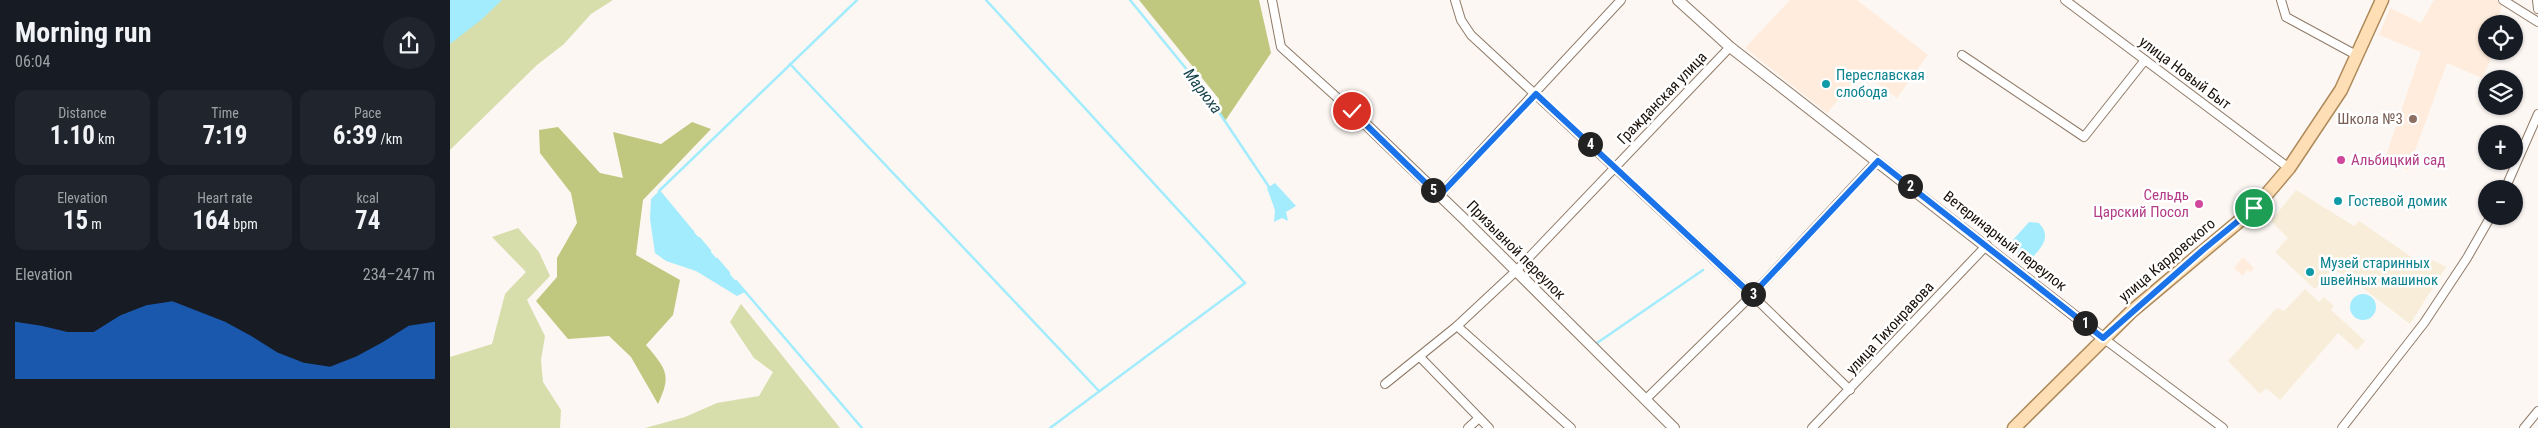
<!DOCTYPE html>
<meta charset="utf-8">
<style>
body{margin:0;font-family:"Roboto Condensed",sans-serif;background:#20242c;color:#f1f3f6;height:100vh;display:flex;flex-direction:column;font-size:19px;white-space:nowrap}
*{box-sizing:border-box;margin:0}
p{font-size:16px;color:#9ea1a6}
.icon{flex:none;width:28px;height:28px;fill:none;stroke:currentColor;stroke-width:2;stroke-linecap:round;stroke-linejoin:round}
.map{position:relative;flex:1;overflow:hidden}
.drawer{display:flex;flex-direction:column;background:#171b24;width:450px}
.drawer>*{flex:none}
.fabs{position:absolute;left:2028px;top:15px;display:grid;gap:10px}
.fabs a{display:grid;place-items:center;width:45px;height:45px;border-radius:50%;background:#171b24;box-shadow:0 1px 4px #0004;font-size:25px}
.pin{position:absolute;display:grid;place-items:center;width:42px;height:42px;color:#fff;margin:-21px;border:2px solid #fff;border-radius:50%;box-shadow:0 1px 5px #0007}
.km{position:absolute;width:25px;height:25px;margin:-12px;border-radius:50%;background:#222;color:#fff;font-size:14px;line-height:25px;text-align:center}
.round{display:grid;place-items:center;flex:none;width:52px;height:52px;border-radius:26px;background:#20242c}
.overview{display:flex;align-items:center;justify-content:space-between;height:85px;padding:0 15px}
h1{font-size:28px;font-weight:700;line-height:38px}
.stats{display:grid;grid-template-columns:repeat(3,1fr);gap:8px;height:85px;padding:5px 15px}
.stats div{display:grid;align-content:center;border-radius:12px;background:#20242c;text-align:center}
.stats b{font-size:25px;font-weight:700}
.stats small{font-size:14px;font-weight:400}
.stats p{font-size:14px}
.chart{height:140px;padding:10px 15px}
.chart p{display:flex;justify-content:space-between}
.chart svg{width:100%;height:90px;margin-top:5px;fill:#1a73e8;opacity:.7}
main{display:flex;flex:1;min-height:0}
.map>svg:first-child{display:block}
.built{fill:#ffecdc}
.industrial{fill:#f8edd8}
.green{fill:#d7deab}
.forest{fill:#c0c87f}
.water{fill:#a2ecfd}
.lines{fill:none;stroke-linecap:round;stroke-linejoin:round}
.stream{stroke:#a2ecfd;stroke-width:2.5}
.minor-casing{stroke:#907a67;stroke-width:10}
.tertiary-casing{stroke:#907a67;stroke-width:12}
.primary-casing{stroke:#ae8959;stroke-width:15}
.minor{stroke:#fff;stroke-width:8}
.tertiary{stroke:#fff;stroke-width:10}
.primary{stroke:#fedfb5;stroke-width:12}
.route-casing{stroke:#fff;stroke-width:10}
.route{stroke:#1a73e8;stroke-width:6}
.culture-dot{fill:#0f9aa8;stroke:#fff;stroke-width:2}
.education-dot{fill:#8d6e63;stroke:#fff;stroke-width:2}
.hotel-dot{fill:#d1479c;stroke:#fff;stroke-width:2}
.labels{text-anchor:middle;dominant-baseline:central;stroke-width:5;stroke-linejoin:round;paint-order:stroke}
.street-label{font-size:15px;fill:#181009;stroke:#fff}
.culture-label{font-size:15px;fill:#0d838f;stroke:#fff;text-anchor:start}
.education-label{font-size:15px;fill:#785e54;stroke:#fff;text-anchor:end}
.hotel-label{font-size:15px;fill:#b23c85;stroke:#fff;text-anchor:start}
.water-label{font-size:16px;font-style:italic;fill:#17444d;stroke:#fff}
</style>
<main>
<section class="drawer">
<div class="overview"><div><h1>Morning run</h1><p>06:04</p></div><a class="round"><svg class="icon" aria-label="share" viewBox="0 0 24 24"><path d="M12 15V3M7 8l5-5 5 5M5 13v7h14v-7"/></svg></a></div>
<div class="stats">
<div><p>Distance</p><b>1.10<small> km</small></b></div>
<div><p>Time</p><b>7:19</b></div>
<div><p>Pace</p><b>6:39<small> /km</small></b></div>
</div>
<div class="stats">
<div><p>Elevation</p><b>15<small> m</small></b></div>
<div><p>Heart rate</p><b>164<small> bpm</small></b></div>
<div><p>kcal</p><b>74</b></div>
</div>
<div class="chart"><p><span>Elevation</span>234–247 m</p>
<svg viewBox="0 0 160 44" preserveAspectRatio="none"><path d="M0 44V16L10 18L20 21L30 21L40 13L50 8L60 6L70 11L80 16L90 23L100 31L110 36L120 38L130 33L140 26L150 18L160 16V44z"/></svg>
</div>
</section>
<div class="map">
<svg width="2088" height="428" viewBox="0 0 2088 428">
<rect width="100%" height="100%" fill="#fcf7f3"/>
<g class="built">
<path d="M1340,0H1407L1478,55L1447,98L1412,72L1377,113L1295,48Z"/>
<path d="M1984,0H2053L2047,24H2036V51H2040V61L2032,78L1997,63L1958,170L1935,159L1971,52L1929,35L1940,8L1971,23Z"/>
<path d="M1793,257L1804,268L1801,272L1797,270L1793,276L1784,268Z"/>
</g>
<g class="industrial">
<path d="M1846,190L1904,226L1909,221L1973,265L1979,258L1996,267L1960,324L1901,279L1883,269L1865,289L1825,252L1838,238L1821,221Z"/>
<path d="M1855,289L1869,302L1874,297L1884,306L1881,310L1915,341L1907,350L1888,333L1830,400L1816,388L1810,394L1778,361L1827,308L1834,311Z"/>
</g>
<g class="green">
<path d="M0,0H163L141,14L114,44L87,65L0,150Z"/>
<path d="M68,228L89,252L100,276L77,300L95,336L91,360L93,382L111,410L110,428H0V357L42,344L55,294L76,272L42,237Z"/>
<path d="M291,304L390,428H195L235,417L267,403L309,396L323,372L304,358L280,322Z"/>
</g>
<g class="forest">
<path d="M689,0H809L821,53L775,121L770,112L769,99Z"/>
<path d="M242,122L261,129L193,200L186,255L230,280L223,315L196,345C216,369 222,374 208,404L181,357L159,336L118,339L86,301L107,277V258L127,223L121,193L90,153L89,130L108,127L150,173L173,178L163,132L211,144Z"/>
</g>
<g class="water">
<path d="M0,0H52L31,20L0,44Z"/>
<path d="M825,183L846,206L836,212L838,221L832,218L824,222L825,210L817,188Z"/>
<path d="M209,191L295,292L287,296L246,271L216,261L205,253L200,219L201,199Z"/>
<path d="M1579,222L1589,223C1602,237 1592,247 1581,259H1575L1562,247V241Z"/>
<circle cx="1913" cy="307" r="13"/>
</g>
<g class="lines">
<g class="stream">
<path d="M536,0L795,283L600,428"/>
<path d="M680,0L756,93L819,187"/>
<path d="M340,64L649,391"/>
<path d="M243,232L209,191L407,0"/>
<path d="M249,238L260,251"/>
<path d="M267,259L279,273"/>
<path d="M286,281L412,428"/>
<path d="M1147,343L1253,270"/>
</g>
<g class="minor-casing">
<g id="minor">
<path d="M822,0L831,47L902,111"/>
<path d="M1005,0L1011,20L1021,35L1302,295L1400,390"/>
<path d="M1615,0L1839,168"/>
<path d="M1831,0L1836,17L1908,56"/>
<path d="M2053,0L2088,22"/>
<path d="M2087,0L2088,9"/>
<path d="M1512,55L1634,137L1695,60"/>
<path d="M2055,189L2088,114"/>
<path d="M989,196L1171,0"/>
<path d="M1007,326L1121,428"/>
<path d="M1653,338L1773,428"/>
<path d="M970,357L1039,428"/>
<path d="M935,384L1007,326L1066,271L1280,47"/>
<path d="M1195,400L1302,295L1427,161"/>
<path d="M1018,428L1029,418"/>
<path d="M1362,428L1537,245"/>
<path d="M1892,428L1974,323L2017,258L2041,216"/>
<path d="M2074,428L2088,411"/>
</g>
</g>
<g class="tertiary-casing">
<g id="tertiary">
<path d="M1228,0L1280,47L1653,338"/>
<path d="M902,111L1013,218L1224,428"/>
</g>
</g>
<g class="primary-casing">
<path id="primary" d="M1564,428L1682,311L1805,208L1839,168L1891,90L1932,0"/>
</g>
<use href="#minor" class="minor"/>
<use href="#tertiary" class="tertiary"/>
<use href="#primary" class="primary"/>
</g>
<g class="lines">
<g class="route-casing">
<path id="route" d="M902,111L989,196L1086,94L1302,295L1428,161L1653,338L1754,249L1804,208"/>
</g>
<use href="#route" class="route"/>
</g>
<g class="culture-dot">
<circle cx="1376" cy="84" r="5"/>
<circle cx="1888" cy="201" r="5"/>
<circle cx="1860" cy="272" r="5"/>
</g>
<circle class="education-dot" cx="1963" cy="119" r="5"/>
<g class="hotel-dot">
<circle cx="1891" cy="160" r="5"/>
<circle cx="1749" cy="204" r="5"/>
</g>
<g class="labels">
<g class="street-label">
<text transform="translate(1735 73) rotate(37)">улица Новый Быт</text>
<text transform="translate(1212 98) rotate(-46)">Гражданская улица</text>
<text transform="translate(1555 241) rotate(38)">Ветеринарный переулок</text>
<text transform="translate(1066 250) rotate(45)">Призывной переулок</text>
<text transform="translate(1717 260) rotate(-40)">улица Кардовского</text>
<text transform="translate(1440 328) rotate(-47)">улица Тихонравова</text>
</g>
<g class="culture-label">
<text x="1386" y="75">Переславская<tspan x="1386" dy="17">слобода</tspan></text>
<text x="1898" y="201">Гостевой домик</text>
<text x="1870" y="263">Музей старинных<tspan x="1870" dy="17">швейных машинок</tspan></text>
</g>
<g class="education-label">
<text x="1953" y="119">Школа №3</text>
</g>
<g class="hotel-label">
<text x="1901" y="160">Альбицкий сад</text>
<text x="1739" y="195" text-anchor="end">Сельдь<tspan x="1739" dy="17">Царский Посол</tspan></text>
</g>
<g class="water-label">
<text transform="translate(753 91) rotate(53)">Марюха</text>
</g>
</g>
</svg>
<div class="fabs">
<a><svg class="icon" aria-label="locate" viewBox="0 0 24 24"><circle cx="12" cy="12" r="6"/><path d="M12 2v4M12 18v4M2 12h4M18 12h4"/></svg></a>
<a><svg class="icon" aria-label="layers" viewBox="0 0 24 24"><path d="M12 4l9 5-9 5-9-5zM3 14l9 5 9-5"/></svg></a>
<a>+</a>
<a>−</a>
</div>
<div class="pin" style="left:1804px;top:208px;background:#1e9e55"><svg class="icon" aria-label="arrive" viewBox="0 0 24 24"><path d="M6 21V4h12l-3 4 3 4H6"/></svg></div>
<div class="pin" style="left:902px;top:111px;background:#d93025"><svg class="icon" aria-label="check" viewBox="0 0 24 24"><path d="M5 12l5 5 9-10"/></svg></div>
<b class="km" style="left:1635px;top:323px">1</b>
<b class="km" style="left:1460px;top:186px">2</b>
<b class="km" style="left:1303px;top:294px">3</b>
<b class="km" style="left:1140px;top:144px">4</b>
<b class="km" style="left:983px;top:190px">5</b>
</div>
</main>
